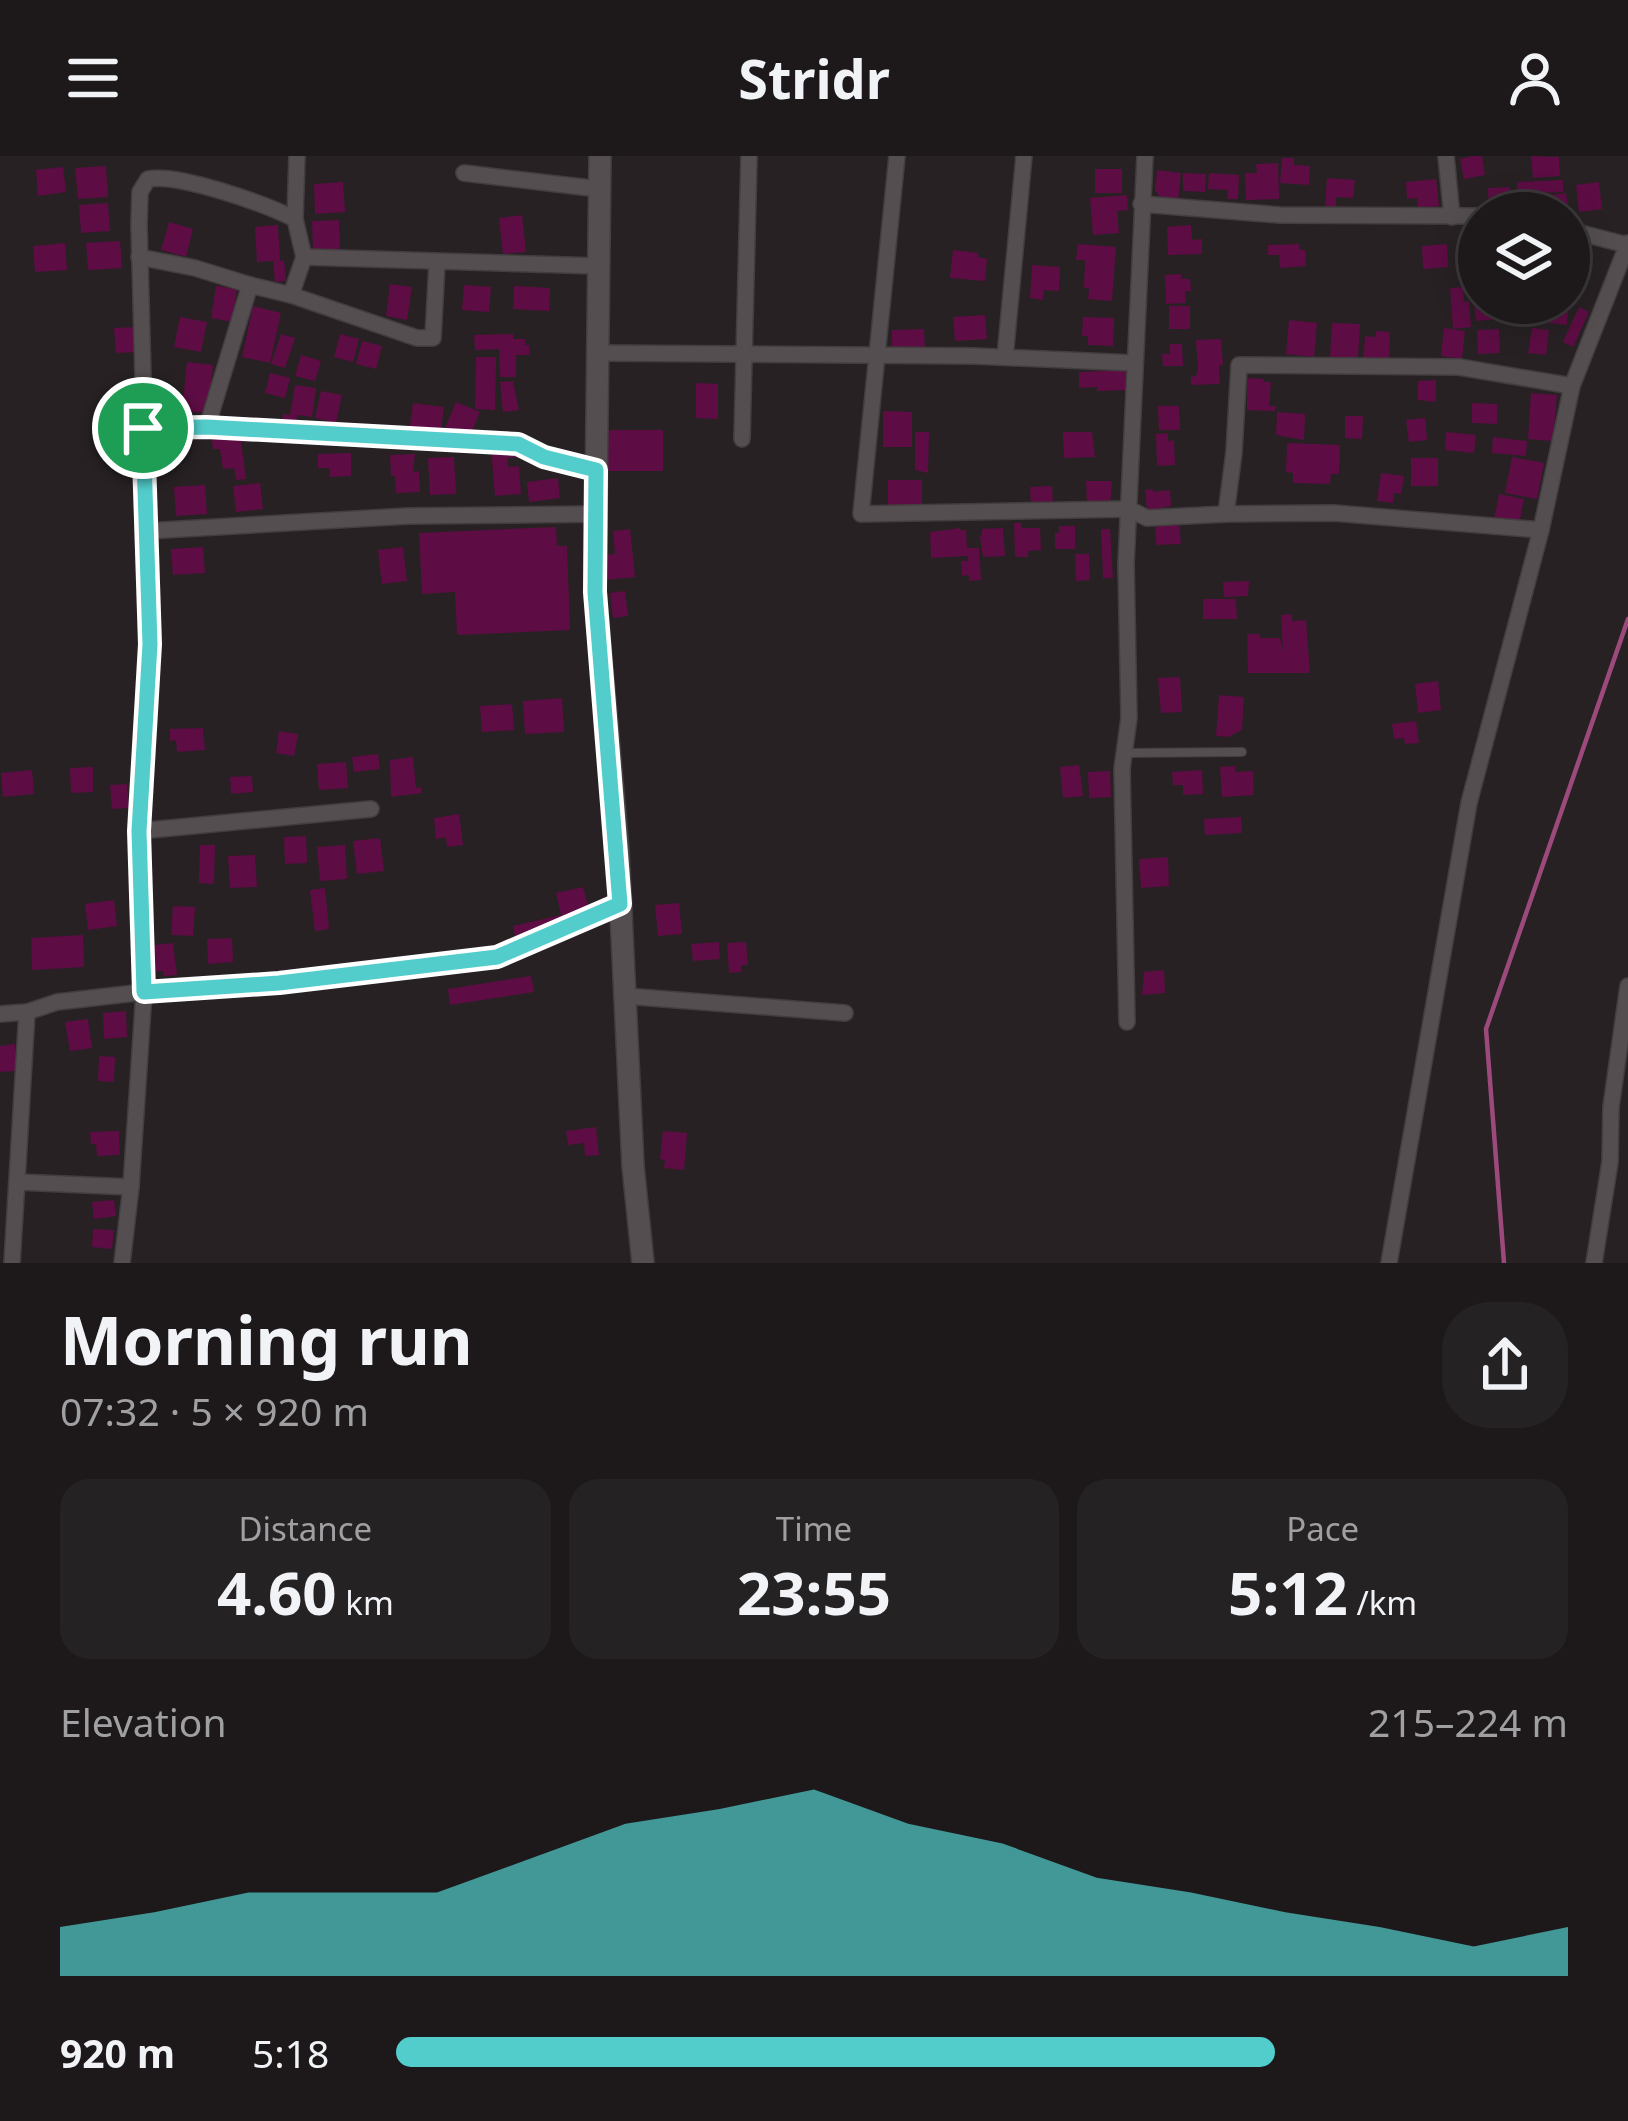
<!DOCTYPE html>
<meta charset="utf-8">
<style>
body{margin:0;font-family:"Noto Sans",sans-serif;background:#252224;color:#f1f3f6;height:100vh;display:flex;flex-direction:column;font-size:45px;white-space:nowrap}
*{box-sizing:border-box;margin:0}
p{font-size:39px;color:#a0a0a3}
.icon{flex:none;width:66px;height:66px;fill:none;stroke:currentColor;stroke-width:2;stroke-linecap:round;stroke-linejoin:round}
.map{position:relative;height:1107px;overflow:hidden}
.side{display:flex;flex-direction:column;background:#1d191b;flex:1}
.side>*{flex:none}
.controls{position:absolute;left:1458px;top:36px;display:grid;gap:24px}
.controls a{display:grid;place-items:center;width:132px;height:132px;border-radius:50%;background:#1d191b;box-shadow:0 6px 30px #0003,0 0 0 3px #3b383a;font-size:60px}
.pin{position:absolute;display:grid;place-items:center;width:102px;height:102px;color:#fff;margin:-51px;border:6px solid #fff;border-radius:50%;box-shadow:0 3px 12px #0007}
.round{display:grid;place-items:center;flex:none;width:126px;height:126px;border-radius:48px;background:#252224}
.summary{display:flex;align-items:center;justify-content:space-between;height:204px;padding:0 60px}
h1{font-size:66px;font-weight:700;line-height:90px}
.metrics{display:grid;grid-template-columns:repeat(3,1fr);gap:18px;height:204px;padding:12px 60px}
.metrics div{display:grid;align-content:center;border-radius:30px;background:#252224;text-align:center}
.metrics b{font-size:60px;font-weight:700}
.metrics small{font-size:33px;font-weight:400}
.metrics p{font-size:33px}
.chart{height:336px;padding:24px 60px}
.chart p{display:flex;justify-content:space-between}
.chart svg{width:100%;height:216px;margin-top:12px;fill:#52cdcc;opacity:.7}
ul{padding:0 60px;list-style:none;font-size:39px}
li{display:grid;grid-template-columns:192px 144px 1fr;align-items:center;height:90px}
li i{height:30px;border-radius:15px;background:#52cdcc}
header{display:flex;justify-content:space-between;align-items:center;height:156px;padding:0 60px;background:#1d191b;font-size:54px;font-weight:700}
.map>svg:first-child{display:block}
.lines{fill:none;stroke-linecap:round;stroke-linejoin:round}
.stream{stroke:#9c4a7c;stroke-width:4.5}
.building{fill:#5d0d44}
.lane-casing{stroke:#423d3f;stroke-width:10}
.street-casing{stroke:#423d3f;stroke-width:18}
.secondary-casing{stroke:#423d3f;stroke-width:24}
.lane{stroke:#544e51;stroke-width:8}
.street{stroke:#544e51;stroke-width:15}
.secondary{stroke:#544e51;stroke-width:21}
.route-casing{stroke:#fff;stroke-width:24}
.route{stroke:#52cdcc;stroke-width:15}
</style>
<header><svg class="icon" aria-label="menu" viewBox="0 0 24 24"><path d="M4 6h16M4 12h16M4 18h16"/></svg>Stridr<svg class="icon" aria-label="person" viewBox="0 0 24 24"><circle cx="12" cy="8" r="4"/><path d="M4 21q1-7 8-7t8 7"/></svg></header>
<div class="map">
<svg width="1628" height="1107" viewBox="0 0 1628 1107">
<rect width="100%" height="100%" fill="#272124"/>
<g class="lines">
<path class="stream" d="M1504,1107L1486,873L1628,463"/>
</g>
<g class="building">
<path d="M1473,0H1482L1485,19L1464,23L1460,3Z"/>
<path d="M1531,0L1559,1L1560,20L1533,22Z"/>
<path d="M1282,2H1294V9L1310,10L1309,29L1280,27Z"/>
<path d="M1278,7L1279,43L1246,44L1245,17H1257L1256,8Z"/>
<path d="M106,10L108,41L78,43L75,12Z"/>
<path d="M63,11L66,36L38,40L36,14Z"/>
<rect x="1095" y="13" width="27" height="24"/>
<path d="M1157,14L1181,17L1178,45L1162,44L1155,34Z"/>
<path d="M1183,17L1206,18L1205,36L1183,35Z"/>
<path d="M1209,17L1239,19L1238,43H1227L1228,34L1208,33Z"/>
<path d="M1327,22L1355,24L1353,42L1336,41V51L1325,50Z"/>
<path d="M1436,23L1439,50L1418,53L1417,42L1407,43L1406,26Z"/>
<path d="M1563,24V36L1517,38V26Z"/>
<path d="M343,26L345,56L315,58L314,28Z"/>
<path d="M1599,26L1602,53L1579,56L1576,29Z"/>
<path d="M1510,31L1511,50L1489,52L1488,32Z"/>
<path d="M1566,37L1569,57H1544L1542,40Z"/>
<path d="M1127,39L1128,54L1117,55L1119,77L1093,79L1090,42Z"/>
<path d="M108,47L110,75L81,77L79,49Z"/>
<path d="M522,59L526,96L503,98L499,62Z"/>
<path d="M339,64L340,95L313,96L312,65Z"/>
<path d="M169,66L193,73L186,101L161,94Z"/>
<path d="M278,69L280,105L284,104L286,125L275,126L273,105L257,106L255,71Z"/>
<path d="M1191,69L1192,84L1202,83V98L1168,99L1167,71Z"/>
<path d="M120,85L122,112L88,114L86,87Z"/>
<path d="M65,87L67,114L35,116L33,90Z"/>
<path d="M1078,88L1116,91L1112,145L1088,143L1089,132H1084L1085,104H1076Z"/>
<path d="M1299,88L1300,94H1305L1306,110L1280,112L1279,99H1268V89Z"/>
<path d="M1447,88L1448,111L1423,113L1422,90Z"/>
<path d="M953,94L978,97V101L987,103L985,125L950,122Z"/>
<path d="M1032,109L1060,111L1059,135L1044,134L1043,144L1030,142Z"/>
<path d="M1181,118V123H1190L1191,135H1185L1186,147L1166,148L1165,119Z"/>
<path d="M390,128L412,131L407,164L386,160Z"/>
<path d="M464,129L491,131L489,156L462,154Z"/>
<path d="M216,130L237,133L232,166L211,162Z"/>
<path d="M514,130L550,132L549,155L513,153Z"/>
<path d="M1463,131L1464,146L1469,145L1471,171L1453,173L1450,132Z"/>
<path d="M1474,147H1498L1499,163L1476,165Z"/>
<path d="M1550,147H1569L1567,169L1548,167Z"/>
<path d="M253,150L281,157L270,207L242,201Z"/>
<rect x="1169" y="150" width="21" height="23"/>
<path d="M1579,151L1589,156L1573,191L1563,186Z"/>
<path d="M985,159L987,183L955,185L953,161Z"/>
<path d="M180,161L207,166L201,196L174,191Z"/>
<path d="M1083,161L1114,162L1113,190L1088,189V180H1082Z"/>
<path d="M1289,164L1317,167L1314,201L1286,198Z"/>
<path d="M1332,167L1360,168L1358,202L1330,201Z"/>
<path d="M136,171L138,196L116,197L114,172Z"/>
<path d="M1444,172L1465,175L1462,203L1441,200Z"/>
<path d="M1532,172L1549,174L1546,199L1528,197Z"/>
<path d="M924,173L925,192L892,193V174Z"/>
<path d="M1499,173L1500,197L1478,198L1477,174Z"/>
<path d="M1376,175L1390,176L1389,208L1363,205L1365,180L1375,181Z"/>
<path d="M281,178L295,182L285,212L271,208Z"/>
<path d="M340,178L359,183L353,206L334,201Z"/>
<path d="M513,178V183H525V189H529L530,199H516V221H500L499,193L475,194L474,179Z"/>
<path d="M1221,183L1223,209H1219L1220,228L1191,229V221L1196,220L1198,212L1196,184Z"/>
<path d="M362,185L382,190L376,213L356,208Z"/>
<path d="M1170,188H1182L1183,210H1163L1162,198H1170Z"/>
<path d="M301,199L321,205L315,225L295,220Z"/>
<path d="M476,201H496L495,254L475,253Z"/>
<path d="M187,206L213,209L209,257L182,255Z"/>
<path d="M1129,214V234L1097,235V231L1079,232V216Z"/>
<path d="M270,217L290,222L285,242L265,237Z"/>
<path d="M1247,222L1264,223L1263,226H1271L1269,250H1276L1275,255L1247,254Z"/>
<path d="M1436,224V246L1418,244V225Z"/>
<path d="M513,225L519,254L503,256L500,226Z"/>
<path d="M696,227L718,228V263L696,262Z"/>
<path d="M295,229L316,232L312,261L297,259L296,272L282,270L283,258L290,259Z"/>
<path d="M321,235L342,239L336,267L315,262Z"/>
<path d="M1531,237L1557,239L1553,285L1528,283Z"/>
<path d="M456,246L480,256L469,282L445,272Z"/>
<path d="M413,247L444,251L440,280L409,276Z"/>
<path d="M1472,247L1497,248V268L1472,267Z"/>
<path d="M1158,250H1179L1180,274H1159Z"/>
<path d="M883,255L912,256V291H883Z"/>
<path d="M1277,256L1305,258L1304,284L1276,279Z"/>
<path d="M1345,260H1363L1362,283L1345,282Z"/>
<path d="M1425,262L1427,284L1409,286L1406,264Z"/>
<path d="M249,274L251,285L241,286L246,323L236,324L234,312L223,313L220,293H213L211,279Z"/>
<rect x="606" y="274" width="57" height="41"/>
<path d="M915,276H929L928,317L915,314Z"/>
<path d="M1063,276H1092L1095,301L1064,302Z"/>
<path d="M1446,276L1476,279L1474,297L1445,294Z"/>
<path d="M1168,277V285L1174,284L1175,309L1157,310L1156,278Z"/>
<path d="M1493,281L1527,285L1526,300L1492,297Z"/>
<path d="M1287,287L1340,289L1339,318H1331L1330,328L1293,327V317L1286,316Z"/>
<path d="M518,291L519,301L507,302L508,311L519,310L521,338L495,340L491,293Z"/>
<path d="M351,297V320L330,321V312H318V298Z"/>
<path d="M415,298L413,316L419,315L420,336L396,337L395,320H391L390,299Z"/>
<path d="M454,301L456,338L430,339L428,302Z"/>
<path d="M1512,301L1544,307L1537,343L1505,337Z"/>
<rect x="1411" y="302" width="27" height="28"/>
<path d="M1381,317L1404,320L1401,338L1394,337L1393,347L1377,345Z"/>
<path d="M558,322L560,342L529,346L527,326Z"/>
<path d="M888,324H922V350L888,351Z"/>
<path d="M1086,325H1112L1110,349L1087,350Z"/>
<path d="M260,327L263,353L236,356L233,330Z"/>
<path d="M205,329L207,358L176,360L174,331Z"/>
<path d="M1052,330L1053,347L1031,349L1030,331Z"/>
<path d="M1153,333V336L1170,334L1171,350L1164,351V357L1153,358L1152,353H1147L1145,334Z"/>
<path d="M1499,338L1524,343L1519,369L1494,364Z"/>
<path d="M1014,367H1021L1022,372H1040L1041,394L1028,395V401H1015Z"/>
<path d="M1179,367L1181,388L1156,389L1155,368Z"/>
<path d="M1059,370H1075V393H1055V377H1059Z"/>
<path d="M556,371L557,390H567L570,474L457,479L455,436L422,438L419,377Z"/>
<path d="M960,372V374H966L967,392H979L981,424L969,425V419L962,420L961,405H968V400L931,402L930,376Z"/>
<path d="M1003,372L1005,400L983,401L980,380H982V373Z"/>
<path d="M630,373L635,421L605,424L602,399L615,398L613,375Z"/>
<path d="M1101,373H1110L1113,422H1103Z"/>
<path d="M203,391L205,417L173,419L171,393Z"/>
<path d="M403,391L407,425L382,428L378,394Z"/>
<path d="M1075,398H1089L1090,424L1076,425Z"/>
<path d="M1249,425L1248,440L1224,441L1223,426Z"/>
<path d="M625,435L628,460L613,462L610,437Z"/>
<path d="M1203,443H1236L1237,463H1203Z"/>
<path d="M1292,458V465L1306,464L1310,517H1248L1247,478H1260V482H1280L1283,495L1281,459Z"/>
<path d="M1180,521L1182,556L1161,557L1158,522Z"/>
<path d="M1438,525L1441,554L1418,557L1415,528Z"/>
<path d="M1219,539L1244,541L1242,574L1228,581L1216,580Z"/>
<path d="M562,542L564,576L525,578L523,545Z"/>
<path d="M512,548L514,574L482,576L480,550Z"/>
<path d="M1416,565L1419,587L1405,588L1404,582L1394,583L1392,568Z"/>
<path d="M203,572L205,594L177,596L176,584L170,585V573Z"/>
<path d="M279,575L298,578L294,600L276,597Z"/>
<path d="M378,598L380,613L354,616L352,601Z"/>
<path d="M413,601L416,632L421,631L422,637L391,641L390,604Z"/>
<path d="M346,606L348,632L319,634L317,608Z"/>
<path d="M1079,609L1083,640L1063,642L1060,611Z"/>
<path d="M1235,610V616L1253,615L1254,639L1222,641L1220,611Z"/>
<path d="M93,611V636L71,637L70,612Z"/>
<path d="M32,614L34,638L3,641L1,617Z"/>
<path d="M1202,614L1203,638L1183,639V629H1173L1172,616Z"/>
<path d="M1110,615L1111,641L1089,642L1088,616Z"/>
<path d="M252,620L253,636L231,638L230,621Z"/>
<path d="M127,628L129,652L112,653L110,629Z"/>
<path d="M459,658L463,689L447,691L446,681L436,683L434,662Z"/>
<path d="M1241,661L1242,677L1205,679L1204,663Z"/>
<path d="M306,680L307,707L285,708L284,681Z"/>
<path d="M380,682L384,715L357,718L353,685Z"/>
<path d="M200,689H215L214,728L199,727Z"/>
<path d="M345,689L347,723L320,725L317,691Z"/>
<path d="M255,699L257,731L230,732L228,700Z"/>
<path d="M1168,701L1169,730L1141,732L1139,703Z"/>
<path d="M583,731L590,757L559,765L561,774L516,785L513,770L561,759L556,737Z"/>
<path d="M325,732L329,773L315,775L310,734Z"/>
<path d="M114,744L117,770L88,774L85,748Z"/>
<path d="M679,747L682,778L658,780L655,749Z"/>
<path d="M173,750L195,751L193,780L171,779Z"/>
<path d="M83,779L84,811L32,814L31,782Z"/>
<path d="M232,782L233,806L208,808L207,783Z"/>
<path d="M719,786L720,803L693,805L691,788Z"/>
<path d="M746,786L748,809H741V816L729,817L727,787Z"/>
<path d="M173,787L177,819L164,820L163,815L149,816L147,790Z"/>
<path d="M1164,814L1165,837L1142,839L1144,816Z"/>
<path d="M531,820L534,836L450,849L448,833Z"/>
<path d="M126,855L127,881L104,883L103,857Z"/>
<path d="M88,863L92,892L70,895L65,866Z"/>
<path d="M15,888L17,915L0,916V890Z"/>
<path d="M99,900L115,901L114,926L98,925Z"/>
<path d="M596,971L599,999L585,1000L584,987L568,989L566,975Z"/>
<path d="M119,975L120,999L97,1000L96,988H91L90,976Z"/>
<path d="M663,975L687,977L684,1014L664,1012L665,1004L660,1003Z"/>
<path d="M114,1044L116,1060L94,1063L92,1046Z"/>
<path d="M93,1073L114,1074L112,1093L92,1091Z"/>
</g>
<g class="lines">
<g class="lane-casing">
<path id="lane" d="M1124,597L1242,596"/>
</g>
<g class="street-casing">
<g id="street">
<path d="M897,0L861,358L1129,353L1147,362L1226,358L1334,357L1541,374"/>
<path d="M1446,0L1452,61"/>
<path d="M464,17L599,33"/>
<path d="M1141,48L1280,59L1479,60"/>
<path d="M295,63L297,0"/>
<path d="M1569,74L1627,89"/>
<path d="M139,101L195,112L250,129"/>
<path d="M304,101L598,110"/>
<path d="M291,139L417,182H433L437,107"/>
<path d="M598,197L974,200L1134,207"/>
<path d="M1005,201L1024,0"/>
<path d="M143,272L207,271L517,288L544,301L596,314"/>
<path d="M742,283L749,0"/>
<path d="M1226,358L1234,296L1239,209L1459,211L1572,230"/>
<path d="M146,375L408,360L596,358"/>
<path d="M139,675L371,653"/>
<path d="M625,840L845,857"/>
<path d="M0,858L27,856L57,846L144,836L279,828L497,801L620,749"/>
<path d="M1127,866L1122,613L1129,562L1126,408L1145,0"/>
<path d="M18,1026L131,1031"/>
<path d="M12,1107L27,856"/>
<path d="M122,1107L131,1031L144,836L139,675L150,488L139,68L140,36L148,23C179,17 265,48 295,63L304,101L291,139L250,129L207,271"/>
<path d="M1389,1107L1469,647L1541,374L1572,230L1628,87"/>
<path d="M1594,1107L1610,1006L1611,951L1628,830"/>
</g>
</g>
<g class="secondary-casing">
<path id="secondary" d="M600,0L595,436L618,694L633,1010L643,1107"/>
</g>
<use href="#lane" class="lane"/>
<use href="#street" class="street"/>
<use href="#secondary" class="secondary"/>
</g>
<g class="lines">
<g class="route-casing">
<path id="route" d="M207,271L518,288L544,301L596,314L595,436L620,748L497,801L279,827L144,836L139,675L150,488L143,272Z"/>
</g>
<use href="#route" class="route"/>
</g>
</svg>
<div class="controls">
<a><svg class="icon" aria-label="layers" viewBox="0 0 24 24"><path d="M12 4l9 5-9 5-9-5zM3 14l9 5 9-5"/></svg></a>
</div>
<div class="pin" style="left:143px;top:272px;background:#1e9e55"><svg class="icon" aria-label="arrive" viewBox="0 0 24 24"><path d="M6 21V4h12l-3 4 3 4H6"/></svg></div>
</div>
<section class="side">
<div class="summary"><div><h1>Morning run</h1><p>07:32 · 5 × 920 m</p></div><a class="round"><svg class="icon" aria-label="share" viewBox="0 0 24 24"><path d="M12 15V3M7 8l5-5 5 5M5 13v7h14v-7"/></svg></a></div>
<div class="metrics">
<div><p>Distance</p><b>4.60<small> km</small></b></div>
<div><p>Time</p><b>23:55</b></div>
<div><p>Pace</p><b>5:12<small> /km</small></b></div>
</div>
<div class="chart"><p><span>Elevation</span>215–224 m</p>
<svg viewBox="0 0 160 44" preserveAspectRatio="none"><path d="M0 44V34L10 31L20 27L30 27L40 27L50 20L60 13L70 10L80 6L90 13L100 17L110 24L120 27L130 31L140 34L150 38L160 34V44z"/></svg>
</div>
<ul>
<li><b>920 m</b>5:18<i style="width:75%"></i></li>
</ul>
</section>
